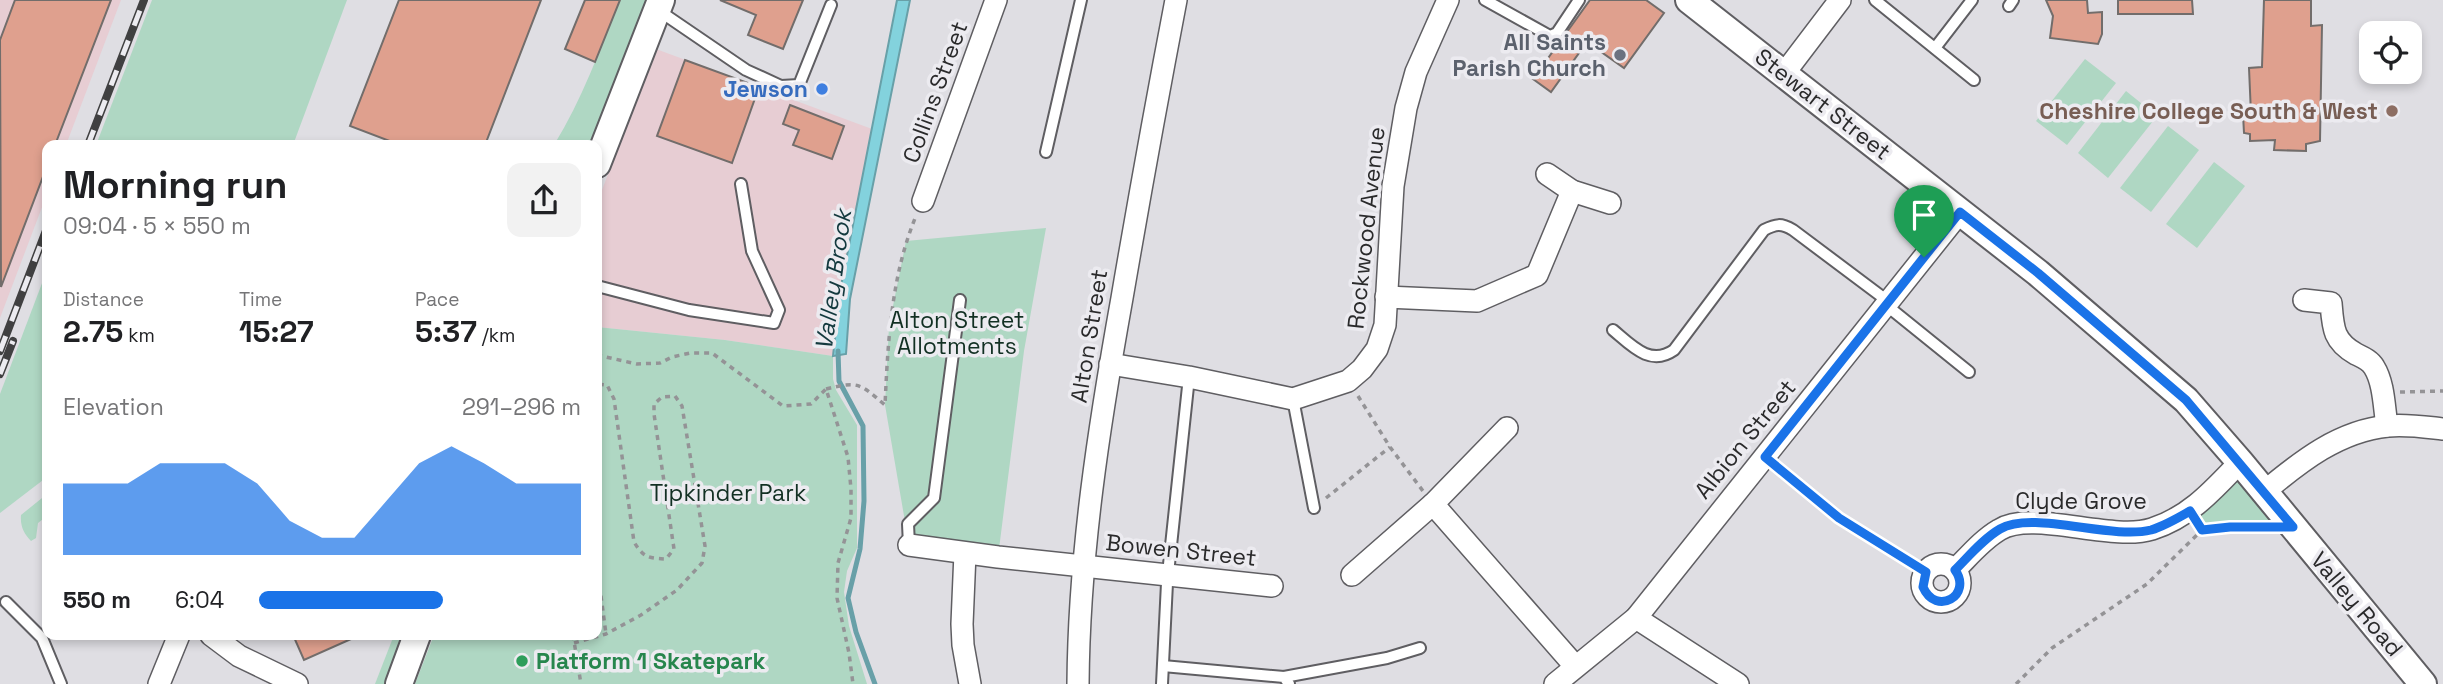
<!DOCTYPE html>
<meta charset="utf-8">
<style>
body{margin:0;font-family:"Space Grotesk",sans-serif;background:#f2f2f2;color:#202124;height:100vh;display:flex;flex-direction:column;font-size:26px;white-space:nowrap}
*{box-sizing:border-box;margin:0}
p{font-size:23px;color:#757577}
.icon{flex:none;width:38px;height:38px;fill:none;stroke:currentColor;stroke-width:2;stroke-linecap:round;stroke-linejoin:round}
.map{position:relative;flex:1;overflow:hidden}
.details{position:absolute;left:42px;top:140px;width:560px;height:500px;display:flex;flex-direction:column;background:#fff;border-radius:14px;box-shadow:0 4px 10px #0003}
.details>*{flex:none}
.fabs{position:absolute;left:2359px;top:21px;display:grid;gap:14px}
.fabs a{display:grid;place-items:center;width:63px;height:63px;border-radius:14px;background:#fff;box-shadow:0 4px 10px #0003;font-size:35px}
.pin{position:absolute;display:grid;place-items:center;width:60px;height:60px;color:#fff;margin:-72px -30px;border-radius:50% 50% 50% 0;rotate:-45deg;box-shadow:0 0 7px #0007}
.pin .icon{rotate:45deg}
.round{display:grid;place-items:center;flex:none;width:74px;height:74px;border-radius:14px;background:#f2f2f2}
.headline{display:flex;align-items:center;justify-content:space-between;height:119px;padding:0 21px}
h1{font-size:38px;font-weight:600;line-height:52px}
.figures{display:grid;grid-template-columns:repeat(3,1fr);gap:10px;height:119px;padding:7px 21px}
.figures div{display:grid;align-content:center}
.figures b{font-size:30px;font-weight:600}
.figures small{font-size:19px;font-weight:400}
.figures p{font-size:19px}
.chart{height:196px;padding:14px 21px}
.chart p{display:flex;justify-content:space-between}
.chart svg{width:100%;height:126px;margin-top:7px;fill:#1a73e8;opacity:.7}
ul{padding:0 21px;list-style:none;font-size:23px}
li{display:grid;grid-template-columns:112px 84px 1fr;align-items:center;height:52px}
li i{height:18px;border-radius:9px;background:#1a73e8}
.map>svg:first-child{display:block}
.industrial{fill:#e7cdd3}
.green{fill:#afd7c3}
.water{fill:#83d2dd;stroke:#68a0a8;stroke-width:2}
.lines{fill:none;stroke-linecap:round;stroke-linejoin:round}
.stream{stroke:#68a0a8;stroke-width:5}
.building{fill:#dfa08e;stroke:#726d6b;stroke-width:2}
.service-casing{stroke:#5f5e62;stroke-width:14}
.minor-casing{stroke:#5f5e62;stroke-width:24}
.tertiary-casing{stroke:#5f5e62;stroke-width:30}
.path{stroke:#949396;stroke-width:3.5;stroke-dasharray:5 5;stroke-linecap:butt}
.service{stroke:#fff;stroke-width:10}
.minor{stroke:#fff;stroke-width:21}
.tertiary{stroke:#fff;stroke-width:26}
.rail-casing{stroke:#404041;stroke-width:8}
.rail{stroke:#ecebf0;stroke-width:5;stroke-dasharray:16;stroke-linecap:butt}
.route-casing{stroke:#fff;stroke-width:14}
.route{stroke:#1a73e8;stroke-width:9}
.worship-dot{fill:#6b7280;stroke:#ecebf0;stroke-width:2.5}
.shop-dot{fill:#3f7fe0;stroke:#ecebf0;stroke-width:2.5}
.education-dot{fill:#8d6e63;stroke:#ecebf0;stroke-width:2.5}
.leisure-dot{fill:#2e9e5b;stroke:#ecebf0;stroke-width:2.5}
.labels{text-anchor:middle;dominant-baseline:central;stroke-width:7;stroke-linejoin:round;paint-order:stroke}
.worship-label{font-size:23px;font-weight:bold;fill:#5b616d;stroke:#ecebf0;text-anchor:end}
.shop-label{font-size:23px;font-weight:bold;fill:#366cbe;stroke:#ecebf0;text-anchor:end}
.street-label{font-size:23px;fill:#2a2a2b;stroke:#ecebf0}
.education-label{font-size:23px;font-weight:bold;fill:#785e54;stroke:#ecebf0;text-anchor:end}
.park-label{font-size:23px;fill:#123023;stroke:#ecebf0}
.leisure-label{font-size:23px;font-weight:bold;fill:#27864d;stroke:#ecebf0;text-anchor:start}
.water-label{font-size:24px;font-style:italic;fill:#13393e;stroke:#ecebf0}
</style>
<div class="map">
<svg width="2443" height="684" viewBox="0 0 2443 684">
<rect width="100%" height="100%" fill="#dfdee3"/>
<g class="industrial">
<path d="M0,0H121L66,145H47V194L0,318Z"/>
<path d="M656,49L872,129L840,291L833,356L725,340L597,327V203Z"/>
</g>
<g class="green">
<path d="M152,0H347L293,145H96Z"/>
<path d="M620,0H650L594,145H554C582,100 600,49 620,0Z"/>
<path d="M2085,59L2116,83L2067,145L2036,121Z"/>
<path d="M2126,91L2157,116L2108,178L2078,153Z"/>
<path d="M2168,126L2199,150L2151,212L2120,188Z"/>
<path d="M2214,162L2245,186L2197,248L2166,224Z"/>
<path d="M1046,228L1024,351L998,557L909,545L885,405L889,326L906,241Z"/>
<path d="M47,270V477L0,513V394Z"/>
<path d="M597,327L725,340L833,356V379L836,390L857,425V548L847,571L844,592L849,626L867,684H415L434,635H597Z"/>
<path d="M2236,466L2284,527L2202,530L2190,511Z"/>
<path d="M47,494V516L38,523L36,538L31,541C24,534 20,526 21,515Z"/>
<path d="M394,635H410L391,684H375Z"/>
</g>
<path class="water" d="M897,0H910L850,299L846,354L833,356L840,291Z"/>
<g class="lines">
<path class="stream" d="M838,351L839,381L863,426L864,501L860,549L848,598L856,632L875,684"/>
</g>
<g class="building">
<path d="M15,0H111L55,145H47V166L1,287L0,40Z"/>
<path d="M399,0H541L485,145H400L350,126Z"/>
<path d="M585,0H620L595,62L565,49Z"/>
<path d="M720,0H803L783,49L748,35L756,15Z"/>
<path d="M1590,0H1646L1664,13L1624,68L1587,42L1551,92L1533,79Z"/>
<path d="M2046,0H2087L2088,13L2102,12V34L2098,44L2050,38L2053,16Z"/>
<path d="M2118,0H2192L2193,14H2118Z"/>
<path d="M2264,0H2311V26L2322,25L2320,141L2306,144V151L2274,150L2275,140L2250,141V134L2244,133L2243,114H2251L2249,68L2262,67Z"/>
<path d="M685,60L759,87L732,163L657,136Z"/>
<path d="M790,105L844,126L832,159L793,145L799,130L783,124Z"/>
<path d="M293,635H360L304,660Z"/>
</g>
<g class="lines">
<g class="service-casing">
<g id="service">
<path d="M1485,0L1550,36L1557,33L1579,0"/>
<path d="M1875,0L1974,80"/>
<path d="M2009,6L2013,0"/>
<path d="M658,10L746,70L781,86L799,85L831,5"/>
<path d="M1935,48L1972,0"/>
<path d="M1046,152L1081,0"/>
<path d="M597,286L689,310L774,323L779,310L752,251L741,184"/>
<path d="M1886,305L1969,372"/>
<path d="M1613,330C1631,345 1650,367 1674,350L1764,230C1776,224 1781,223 1793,230L1889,302"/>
<path d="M1293,399L1314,508"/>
<path d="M909,545L908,524L934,498L960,300"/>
<path d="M6,602L42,638L61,684"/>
<path d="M1163,666L1284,677L1289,684"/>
<path d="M1284,677L1387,658L1420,648"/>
<path d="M1162,684L1167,583L1189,377"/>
</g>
</g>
<g class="minor-casing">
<g id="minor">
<path d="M1783,75L1840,0"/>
<path d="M1547,174L1572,191L1610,203"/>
<path d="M923,201L996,0"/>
<path d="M1386,297L1477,301L1537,275L1572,191"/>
<path d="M2304,300L2331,303C2333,328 2333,341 2356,354C2362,357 2370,360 2374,367C2384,383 2384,407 2387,426"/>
<path d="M1110,364L1189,377L1293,399L1348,381L1362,369L1377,349L1385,325L1393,186L1406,108L1416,72L1448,0"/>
<path d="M2264,492C2301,461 2339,431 2388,426C2406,424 2425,427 2443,429"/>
<path d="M1433,504L1575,666"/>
<path d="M909,545L998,557L1272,586"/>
<path d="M965,553L962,624L963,645L970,684"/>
<circle cx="1941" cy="583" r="19"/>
<path d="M1955,570C1969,556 1982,540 1999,530C2032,509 2111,542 2152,529C2190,517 2214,489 2240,462"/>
<path d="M1352,575L1433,504L1507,428"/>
<path d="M1636,618L1738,684"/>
<path d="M211,635L239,656L297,684"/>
<path d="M159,684L179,635"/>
<path d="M1078,684C1079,554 1099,426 1122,298C1139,199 1157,99 1176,0"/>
<path d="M1555,684L1636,618L1960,212"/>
</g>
</g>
<g class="tertiary-casing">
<g id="tertiary">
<path d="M1689,0L2038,273L2186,400L2240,462L2423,684"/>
<path d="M597,164L661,0"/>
<path d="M399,684L417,635"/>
</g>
</g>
<g class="path">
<path d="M597,355L637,364L660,363L672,357L690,353H712L783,406L811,404L826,389L848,457L851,489V518L838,563L837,598L849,653L853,684"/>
<path d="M826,389C859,381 859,383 885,405C888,342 891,276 916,216"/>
<path d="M2400,392L2443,391"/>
<path d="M1358,396L1390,447L1423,491"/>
<path d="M1779,468L1839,518L1926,572"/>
<path d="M1326,498L1390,447"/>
<path d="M2202,530L2266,527"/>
<path d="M597,566L606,634"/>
<path d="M573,635L581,684"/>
<path d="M574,643L606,634L641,615L677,590L702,563L705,546L682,406L675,396L662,397L654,404V414L674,549L666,559C648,558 644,558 634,542L614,399L607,385L597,384"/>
<path d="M2016,684L2052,648L2147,584L2202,530L2199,525"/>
</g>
<use href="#service" class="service"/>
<use href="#minor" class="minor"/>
<use href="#tertiary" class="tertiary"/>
<g class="rail-casing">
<g id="rail">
<path d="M88,145L144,0"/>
<path d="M0,351L47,228"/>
<path d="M0,374L13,341"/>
</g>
</g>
<use href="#rail" class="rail"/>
</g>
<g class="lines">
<g class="route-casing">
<path id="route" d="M1960,212L2038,273L2186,400L2293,527H2230L2202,530L2190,511C2178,518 2164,526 2151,530C2110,540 2033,510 2000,529C1983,539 1969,556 1955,570C1973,595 1936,617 1923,587L1926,572L1839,518L1765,457Z"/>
</g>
<use href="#route" class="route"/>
</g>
<circle class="worship-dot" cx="1620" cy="55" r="7"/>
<circle class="shop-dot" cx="822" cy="89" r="7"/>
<circle class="education-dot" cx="2392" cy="111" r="7"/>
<circle class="leisure-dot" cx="522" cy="661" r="7"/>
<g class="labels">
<g class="worship-label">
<text x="1606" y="42">All Saints<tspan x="1606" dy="26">Parish Church</tspan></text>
</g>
<g class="shop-label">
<text x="808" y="89">Jewson</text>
</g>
<g class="street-label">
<text transform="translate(935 92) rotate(-70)">Collins Street</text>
<text transform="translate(1823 104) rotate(38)">Stewart Street</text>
<text transform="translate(1366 228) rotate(-84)">Rockwood Avenue</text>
<text transform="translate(1089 336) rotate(-81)">Alton Street</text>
<text transform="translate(1745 439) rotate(-51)">Albion Street</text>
<text x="2081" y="501">Clyde Grove</text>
<text transform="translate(1181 550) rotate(6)">Bowen Street</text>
<text transform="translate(2357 604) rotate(50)">Valley Road</text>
</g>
<g class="education-label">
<text x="2378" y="111">Cheshire College South &amp; West</text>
</g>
<g class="park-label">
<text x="957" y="320">Alton Street<tspan x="957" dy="26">Allotments</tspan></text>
<text x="728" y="493">Tipkinder Park</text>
</g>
<g class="leisure-label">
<text x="536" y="661">Platform 1 Skatepark</text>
</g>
<g class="water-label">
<text transform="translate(833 280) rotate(-82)">Valley Brook</text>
</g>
</g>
</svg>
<div class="fabs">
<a><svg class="icon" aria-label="locate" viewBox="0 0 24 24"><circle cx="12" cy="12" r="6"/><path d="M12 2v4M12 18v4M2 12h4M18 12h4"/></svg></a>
</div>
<div class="pin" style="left:1924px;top:257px;background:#1e9e55"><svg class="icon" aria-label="arrive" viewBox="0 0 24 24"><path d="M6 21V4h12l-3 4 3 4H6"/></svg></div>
<section class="details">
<div class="headline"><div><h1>Morning run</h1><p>09:04 · 5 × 550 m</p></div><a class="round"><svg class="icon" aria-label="share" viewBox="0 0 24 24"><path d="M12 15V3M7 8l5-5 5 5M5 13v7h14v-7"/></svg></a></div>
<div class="figures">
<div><p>Distance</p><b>2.75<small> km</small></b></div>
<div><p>Time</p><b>15:27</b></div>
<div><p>Pace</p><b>5:37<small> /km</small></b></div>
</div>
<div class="chart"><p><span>Elevation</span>291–296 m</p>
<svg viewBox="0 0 160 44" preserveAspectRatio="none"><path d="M0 44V19L10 19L20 19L30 12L40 12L50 12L60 19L70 32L80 38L90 38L100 25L110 12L120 6L130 12L140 19L150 19L160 19V44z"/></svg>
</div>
<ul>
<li><b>550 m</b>6:04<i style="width:57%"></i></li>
</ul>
</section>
</div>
